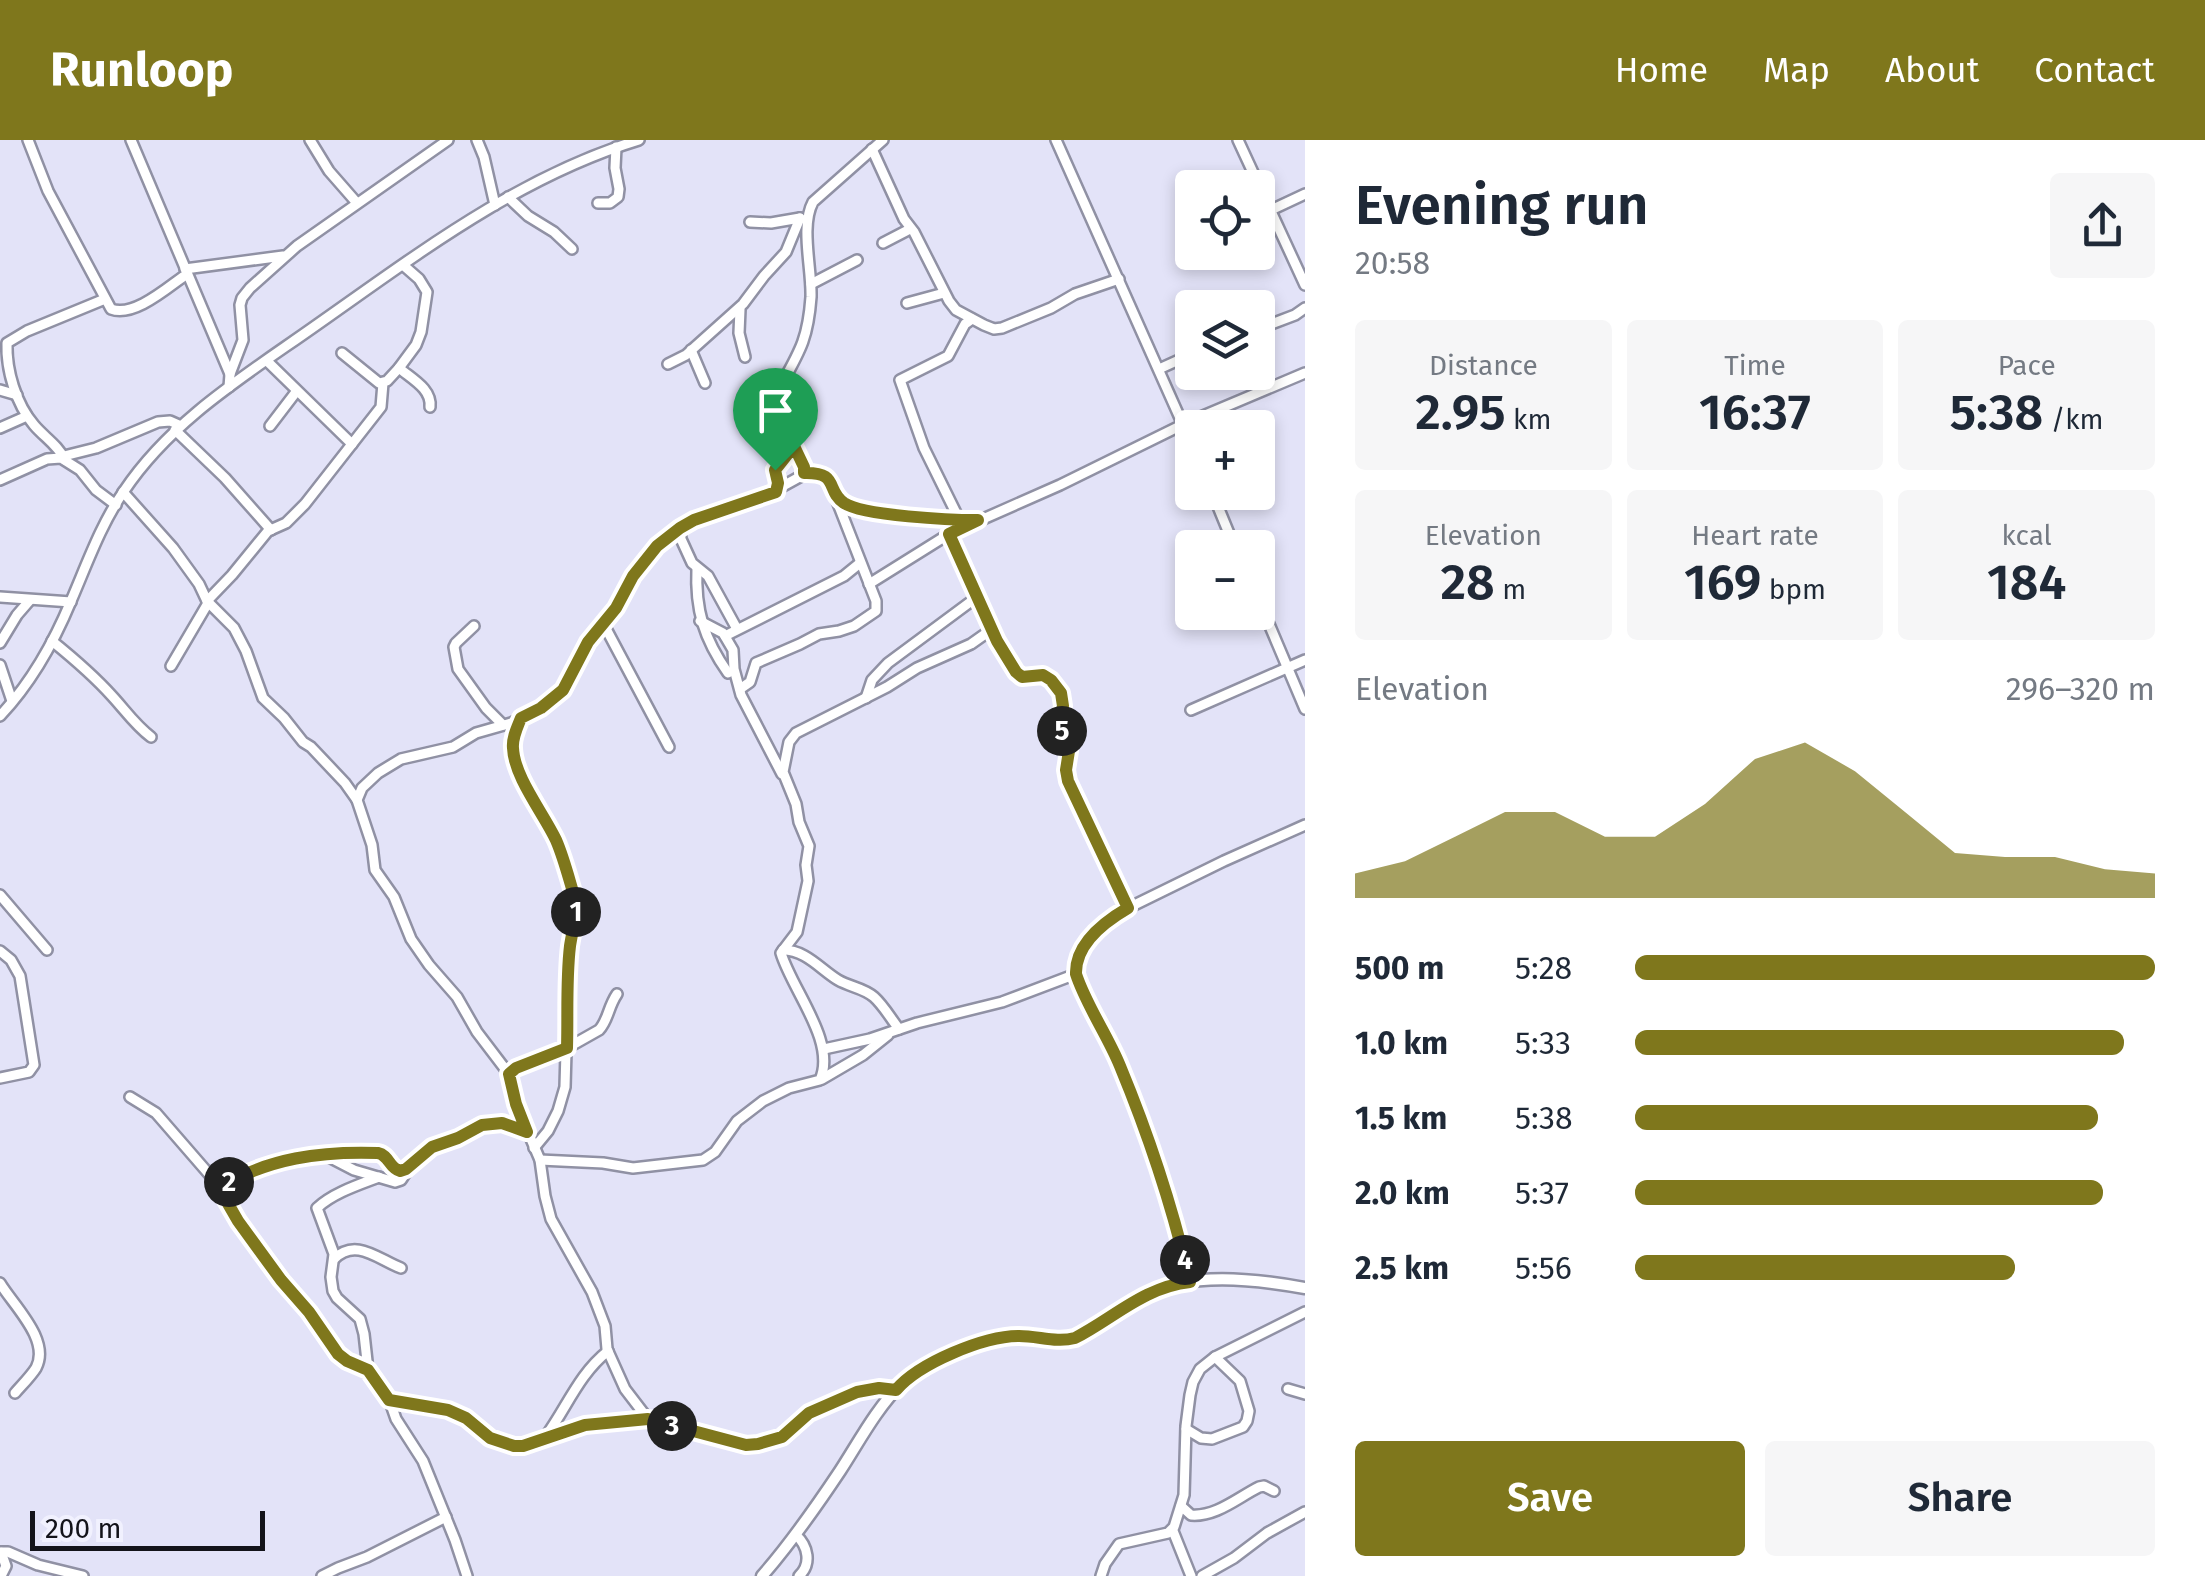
<!DOCTYPE html>
<meta charset="utf-8">
<style>
body{margin:0;font-family:"Fira Sans",sans-serif;background:#f6f6f7;color:#1f2937;height:100vh;display:flex;flex-direction:column;font-size:38px;white-space:nowrap}
*{box-sizing:border-box;margin:0}
p{font-size:32px;color:#747a83}
.icon{flex:none;width:55px;height:55px;fill:none;stroke:currentColor;stroke-width:2;stroke-linecap:round;stroke-linejoin:round}
.map{position:relative;flex:1;overflow:hidden}
.side{display:flex;flex-direction:column;background:#fff;width:900px}
.side>*{flex:none}
.tools{position:absolute;left:1175px;top:30px;display:grid;gap:20px}
.tools a{display:grid;place-items:center;width:100px;height:100px;border-radius:10px;background:#fff;box-shadow:0 5px 15px #0003;font-size:50px}
.scale{position:absolute;left:30px;bottom:25px;width:235px;box-sizing:border-box;padding-left:10px;border:5px solid #13131a;border-top:0;font-size:28px;line-height:35px;white-space:nowrap;color:#13131a;-webkit-text-stroke:8px #f1f1fe;paint-order:stroke}
.pin{position:absolute;display:grid;place-items:center;width:85px;height:85px;color:#fff;margin:-102px -42px;border-radius:50% 50% 50% 0;rotate:-45deg;box-shadow:0 0 10px #0007}
.pin .icon{rotate:45deg}
.km{position:absolute;width:50px;height:50px;margin:-25px;border-radius:50%;background:#222;color:#fff;font-size:28px;line-height:50px;text-align:center}
.round{display:grid;place-items:center;flex:none;width:105px;height:105px;border-radius:10px;background:#f6f6f7}
.overview{display:flex;align-items:center;justify-content:space-between;height:170px;padding:0 50px}
h1{font-size:55px;font-weight:600;line-height:75px}
.stats{display:grid;grid-template-columns:repeat(3,1fr);gap:15px;height:170px;padding:10px 50px}
.stats div{display:grid;align-content:center;border-radius:10px;background:#f6f6f7;text-align:center}
.stats b{font-size:50px;font-weight:600}
.stats small{font-size:28px;font-weight:400}
.stats p{font-size:28px}
.chart{height:280px;padding:20px 50px}
.chart p{display:flex;justify-content:space-between}
.chart svg{width:100%;height:180px;margin-top:10px;fill:#7f771c;opacity:.7}
.cta{display:flex;gap:20px;margin-top:auto;padding:20px 50px}
.cta a{flex:1;height:115px;border-radius:10px;background:#7f771c;color:#fff;font-size:40px;font-weight:600;line-height:115px;text-align:center}
.cta a+a{background:#f6f6f7;color:#1f2937}
ul{padding:0 50px;list-style:none;font-size:32px}
li{display:grid;grid-template-columns:160px 120px 1fr;align-items:center;height:75px}
li i{height:25px;border-radius:12px;background:#7f771c}
header{display:flex;align-items:center;gap:60px;box-sizing:border-box;height:140px;padding:0 50px;background:#7f771c;color:#fff}
header strong{font-size:48px}
nav{display:flex;gap:55px;margin-inline-start:auto;font-size:35px}
main{display:flex;flex:1;min-height:0}
.map>svg:first-child{display:block}
.lines{fill:none;stroke-linecap:round;stroke-linejoin:round}
.minor-casing{stroke:#9091a4;stroke-width:14}
.tertiary-casing{stroke:#9091a4;stroke-width:15}
.minor{stroke:#fff;stroke-width:9}
.tertiary{stroke:#fff;stroke-width:10}
.route-casing{stroke:#fff;stroke-width:20}
.route{stroke:#7f771c;stroke-width:12}
</style>
<header>
<strong>Runloop</strong>
<nav><a>Home</a><a>Map</a><a>About</a><a>Contact</a></nav>
</header>
<main>
<div class="map">
<svg width="1305" height="1436" viewBox="0 0 1305 1436">
<rect width="100%" height="100%" fill="#e3e3f8"/>
<g class="lines">
<g class="minor-casing">
<g id="minor">
<path d="M28,0L48,51L111,169C134,178 168,147 187,134"/>
<path d="M131,0L230,234"/>
<path d="M310,0L329,31L357,63"/>
<path d="M477,0L484,17L495,65"/>
<path d="M883,0L813,62C800,86 812,129 811,157C808,199 800,211 780,247C780,262 789,273 792,288C796,307 794,311 804,329L803,335L763,357L694,380L680,388L657,407L633,436L616,467L589,502L567,545L541,568L511,583L476,593L453,607L401,619L378,633L362,648L357,660L372,705L375,730L394,757L411,799L429,825L457,857L477,892L509,934L516,964L540,1020L545,1056L551,1079L592,1152L605,1186L607,1209L625,1249L648,1279L706,1293L735,1303L759,1304L782,1297L809,1273L857,1252L879,1248L896,1250"/>
<path d="M1056,0L1192,305"/>
<path d="M1238,0L1305,145"/>
<path d="M872,9L904,79L914,92L949,161L956,170L984,185L994,189L1002,188L1051,168L1075,154L1119,139"/>
<path d="M508,57L528,76L554,92L572,109"/>
<path d="M598,63H610L618,57L619,49L615,28L616,7"/>
<path d="M1269,71L1305,54"/>
<path d="M750,82L771,83L800,78"/>
<path d="M883,103L910,89"/>
<path d="M185,129L283,116"/>
<path d="M811,144L857,120"/>
<path d="M907,163L944,153"/>
<path d="M740,169L739,193L745,217"/>
<path d="M1258,189L1295,175L1305,168"/>
<path d="M691,210L705,243"/>
<path d="M342,213L379,243L387,241L399,228L416,205L421,192L427,152L419,139L403,125"/>
<path d="M267,221L352,304"/>
<path d="M668,224L686,215L743,164L764,136L786,112L800,78"/>
<path d="M399,228C412,239 432,249 430,267"/>
<path d="M1159,229L1192,214"/>
<path d="M229,247L230,234L243,200L240,165L242,158L250,148L297,106L448,0"/>
<path d="M0,250L17,255"/>
<path d="M270,286L296,252"/>
<path d="M0,288L27,276"/>
<path d="M175,290L225,338L271,390"/>
<path d="M64,316L96,308L158,282L170,281L179,285"/>
<path d="M65,320C58,305 44,297 34,285C16,264 6,230 7,203L27,191L105,159"/>
<path d="M0,340L47,319L61,318L80,330L96,350L116,365"/>
<path d="M776,351L778,343L775,330L793,307"/>
<path d="M123,352L173,408L199,444L207,461L234,488L246,511L263,558L284,578L303,602L311,607L345,643L357,660"/>
<path d="M1212,352L1235,408"/>
<path d="M836,354C853,380 930,376 960,379"/>
<path d="M959,379L924,308L900,240L948,216L965,184L972,179"/>
<path d="M680,388L681,399L692,423L708,436L737,489"/>
<path d="M949,394L997,501L1017,532L1027,538L1043,535L1051,540L1061,553L1063,566L1060,581L1069,611L1066,630L1067,641L1128,768"/>
<path d="M697,428C695,470 704,499 728,533"/>
<path d="M869,444L949,394L1060,345L1184,284L1305,233"/>
<path d="M0,457L71,462"/>
<path d="M1258,458L1305,569"/>
<path d="M207,461L232,435L268,391L286,383L305,364L381,267L383,243"/>
<path d="M700,481L723,493L733,510L734,529L741,555L782,634"/>
<path d="M603,483L669,607"/>
<path d="M474,486L456,503L454,507L458,529L486,568L503,585"/>
<path d="M725,496L844,436L860,423"/>
<path d="M52,501C73,518 94,536 112,556C125,570 135,585 151,597"/>
<path d="M0,503L17,475L30,460"/>
<path d="M0,525L12,561"/>
<path d="M171,526L208,463"/>
<path d="M740,549L750,542L756,523L800,504L819,494L839,491L854,486L876,471V461L828,338"/>
<path d="M866,558L872,540L888,523L977,457"/>
<path d="M1191,570L1305,520"/>
<path d="M0,576C31,543 54,502 71,461C87,424 101,384 124,351C172,279 249,233 318,184C419,113 520,36 639,0"/>
<path d="M521,580L514,597V615L530,654L555,699L573,753L576,772L568,840L565,947L558,971L548,991L534,1008"/>
<path d="M0,755L47,810"/>
<path d="M783,810C806,810 820,829 838,840C850,847 864,848 874,857C884,866 891,879 899,889"/>
<path d="M0,811L11,820L20,836L34,925L29,932L0,938"/>
<path d="M824,909L870,899L917,883L1002,862L1076,834"/>
<path d="M509,934L516,928L560,912L599,890C608,881 608,867 617,854"/>
<path d="M822,939L863,915L888,895"/>
<path d="M130,957L156,973L215,1041L238,1081L281,1140L309,1172L337,1214L347,1221L368,1230L389,1259L448,1270L466,1278L490,1298L504,1304L523,1306L585,1285L648,1279"/>
<path d="M327,1016L354,1030L395,1042L401,1040L409,1028"/>
<path d="M540,1020L603,1023L633,1028L703,1020L715,1012L737,981L763,961L789,948L820,940C837,902 792,850 781,813L797,792L808,741L806,725L809,706L799,682L796,664L783,632L789,602L796,593L887,547L917,528L971,504L988,492L991,487"/>
<path d="M219,1048C268,1018 321,1011 378,1013C389,1016 389,1028 400,1031L406,1029L432,1007L458,998L482,985L502,983L527,992"/>
<path d="M334,1119C356,1097 379,1120 401,1128"/>
<path d="M0,1143C13,1165 51,1200 36,1228C31,1236 22,1245 15,1253"/>
<path d="M1190,1143C1171,1060 1144,979 1109,901C1101,882 1072,844 1076,824C1080,802 1102,784 1120,772L1224,721L1305,685"/>
<path d="M368,1230L364,1194L360,1179L337,1158L333,1151L331,1137L334,1114L317,1068C333,1053 358,1045 379,1037"/>
<path d="M1288,1249L1305,1254"/>
<path d="M389,1259L396,1279L423,1321L455,1400L467,1436"/>
<path d="M1186,1289L1201,1298L1212,1299L1243,1287L1247,1281L1249,1271L1240,1241L1215,1217"/>
<path d="M546,1296C567,1267 579,1234 608,1211"/>
<path d="M1181,1366L1191,1375C1216,1377 1237,1358 1259,1347L1264,1346L1274,1351"/>
<path d="M1173,1391L1191,1436"/>
<path d="M796,1395C808,1406 812,1424 799,1436"/>
<path d="M2,1412H8L38,1425L83,1436"/>
<path d="M1,1436L6,1426L1,1412"/>
<path d="M322,1436L338,1428L367,1417L446,1377"/>
<path d="M1101,1436L1105,1424L1119,1404L1168,1393L1174,1387L1184,1355L1186,1286L1190,1255L1193,1242L1200,1229L1215,1217L1305,1172"/>
<path d="M1202,1436L1234,1418L1267,1393L1305,1372"/>
</g>
</g>
<g class="tertiary-casing">
<path id="tertiary" d="M762,1436C791,1403 816,1367 840,1331C860,1300 876,1269 902,1243C919,1226 968,1205 991,1199C1020,1193 1047,1204 1075,1198C1099,1186 1119,1169 1142,1156C1190,1131 1254,1139 1305,1148"/>
</g>
<use href="#minor" class="minor"/>
<use href="#tertiary" class="tertiary"/>
</g>
<g class="lines">
<g class="route-casing">
<path id="route" d="M794,306L804,327V333C840,332 825,350 844,363C864,376 951,380 978,380L949,394L997,501L1016,532L1022,537L1043,535L1051,540L1061,553L1063,566L1060,581L1069,611L1066,630L1068,641L1128,768C1104,782 1075,804 1076,834C1086,865 1108,896 1120,926C1149,996 1173,1069 1190,1142C1144,1147 1114,1178 1075,1198C1056,1203 1039,1196 1019,1196C984,1196 919,1223 896,1250L879,1248L857,1252L809,1273L782,1297L758,1304L746,1305L648,1279L585,1285L523,1306H514L490,1298L466,1278L448,1270L389,1260L368,1230L347,1221L338,1214L309,1172L281,1140L238,1081L219,1048C268,1018 321,1011 378,1013C389,1015 389,1028 400,1031L406,1029L432,1007L458,998L482,985L502,983L527,992L516,964L509,934L516,928L567,908C568,874 566,840 570,806C573,787 578,772 573,752C568,735 563,716 556,700C544,674 514,637 513,608C512,598 517,588 521,578L541,568L563,550L588,502L616,468L633,436L657,406L680,388L694,380L776,352L778,343L775,330Z"/>
</g>
<use href="#route" class="route"/>
</g>
</svg>
<div class="tools">
<a><svg class="icon" aria-label="locate" viewBox="0 0 24 24"><circle cx="12" cy="12" r="6"/><path d="M12 2v4M12 18v4M2 12h4M18 12h4"/></svg></a>
<a><svg class="icon" aria-label="layers" viewBox="0 0 24 24"><path d="M12 4l9 5-9 5-9-5zM3 14l9 5 9-5"/></svg></a>
<a>+</a>
<a>−</a>
</div>
<div class="scale">200 m</div>
<div class="pin" style="left:775px;top:330px;background:#1e9e55"><svg class="icon" aria-label="arrive" viewBox="0 0 24 24"><path d="M6 21V4h12l-3 4 3 4H6"/></svg></div>
<b class="km" style="left:576px;top:772px">1</b>
<b class="km" style="left:229px;top:1042px">2</b>
<b class="km" style="left:672px;top:1286px">3</b>
<b class="km" style="left:1185px;top:1120px">4</b>
<b class="km" style="left:1062px;top:591px">5</b>
</div>
<section class="side">
<div class="overview"><div><h1>Evening run</h1><p>20:58</p></div><a class="round"><svg class="icon" aria-label="share" viewBox="0 0 24 24"><path d="M12 15V3M7 8l5-5 5 5M5 13v7h14v-7"/></svg></a></div>
<div class="stats">
<div><p>Distance</p><b>2.95<small> km</small></b></div>
<div><p>Time</p><b>16:37</b></div>
<div><p>Pace</p><b>5:38<small> /km</small></b></div>
</div>
<div class="stats">
<div><p>Elevation</p><b>28<small> m</small></b></div>
<div><p>Heart rate</p><b>169<small> bpm</small></b></div>
<div><p>kcal</p><b>184</b></div>
</div>
<div class="chart"><p><span>Elevation</span>296–320 m</p>
<svg viewBox="0 0 160 44" preserveAspectRatio="none"><path d="M0 44V38L10 35L20 29L30 23L40 23L50 29L60 29L70 21L80 10L90 6L100 13L110 23L120 33L130 34L140 34L150 37L160 38V44z"/></svg>
</div>
<ul>
<li><b>500 m</b>5:28<i style="width:100%"></i></li>
<li><b>1.0 km</b>5:33<i style="width:94%"></i></li>
<li><b>1.5 km</b>5:38<i style="width:89%"></i></li>
<li><b>2.0 km</b>5:37<i style="width:90%"></i></li>
<li><b>2.5 km</b>5:56<i style="width:73%"></i></li>
</ul>
<div class="cta"><a>Save</a><a>Share</a></div>
</section>
</main>
